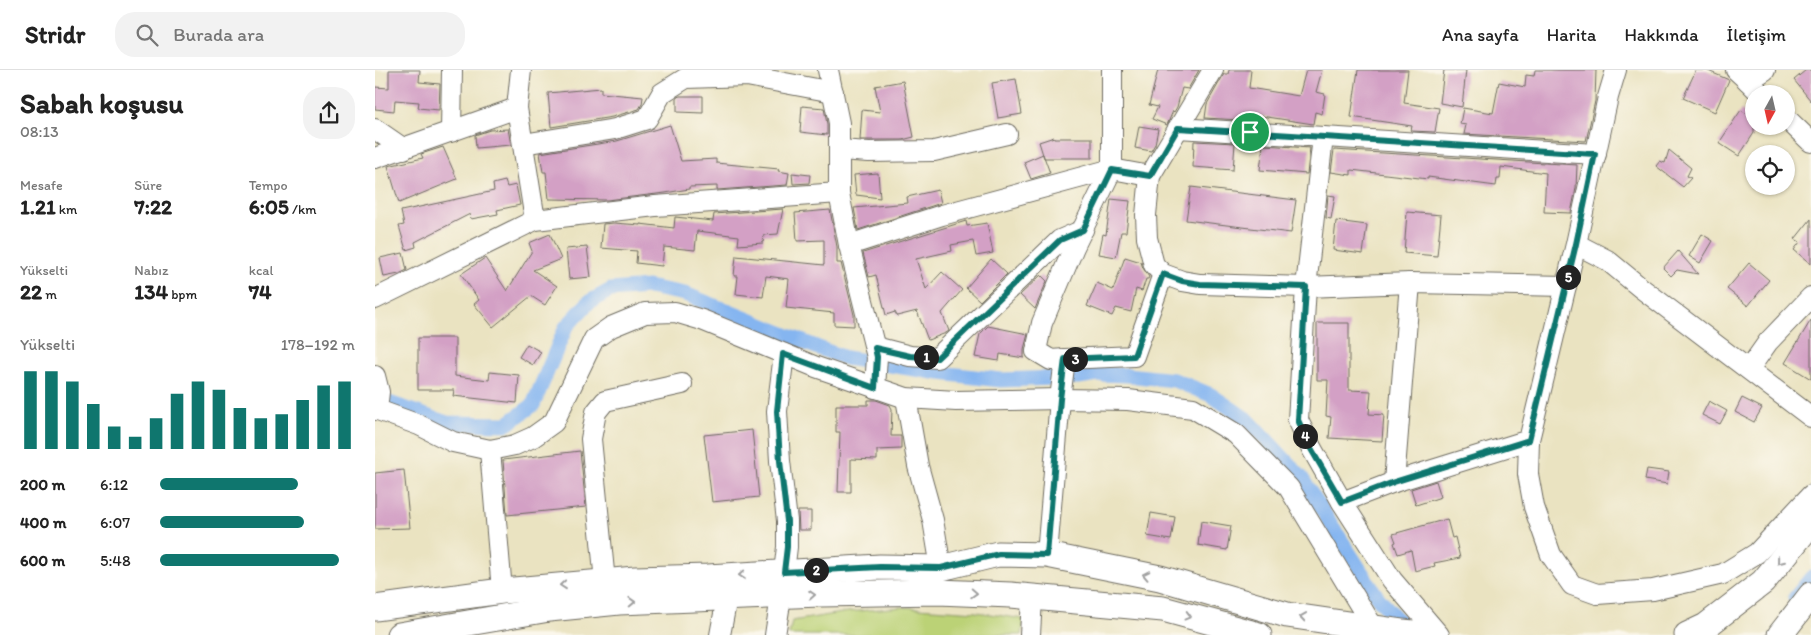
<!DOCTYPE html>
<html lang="tr">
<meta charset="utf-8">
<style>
body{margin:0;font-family:Itim,sans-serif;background:#f2f2f2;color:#222;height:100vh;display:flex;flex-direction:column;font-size:19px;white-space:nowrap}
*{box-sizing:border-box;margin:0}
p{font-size:16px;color:#767676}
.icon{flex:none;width:28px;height:28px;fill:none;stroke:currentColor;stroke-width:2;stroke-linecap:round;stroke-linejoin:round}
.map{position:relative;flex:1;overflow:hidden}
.sheet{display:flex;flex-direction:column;background:#fff;width:375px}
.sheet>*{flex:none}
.needle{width:32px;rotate:188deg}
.controls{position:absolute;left:1370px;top:15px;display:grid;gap:10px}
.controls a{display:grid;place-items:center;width:50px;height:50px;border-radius:50%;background:#fff;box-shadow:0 1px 4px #0004;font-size:25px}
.pin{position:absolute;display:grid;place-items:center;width:42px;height:42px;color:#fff;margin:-21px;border:2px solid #fff;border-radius:50%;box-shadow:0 1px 5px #0007}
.km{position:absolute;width:25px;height:25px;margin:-12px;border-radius:50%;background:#222;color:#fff;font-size:14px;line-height:25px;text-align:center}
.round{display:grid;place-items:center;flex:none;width:52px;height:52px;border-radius:20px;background:#f2f2f2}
.headline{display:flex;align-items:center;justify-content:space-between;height:85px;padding:0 20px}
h1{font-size:28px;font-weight:700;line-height:38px}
.stats{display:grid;grid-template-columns:repeat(3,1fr);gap:8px;height:85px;padding:5px 20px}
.stats div{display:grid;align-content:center}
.stats b{font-size:21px;font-weight:700}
.stats small{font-size:14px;font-weight:400}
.stats p{font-size:14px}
.chart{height:140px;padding:10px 20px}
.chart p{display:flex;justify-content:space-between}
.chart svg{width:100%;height:90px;margin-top:5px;stroke:#0f766e;stroke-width:6}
ul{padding:0 20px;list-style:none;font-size:16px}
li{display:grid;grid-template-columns:80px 60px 1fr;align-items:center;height:38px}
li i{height:12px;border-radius:6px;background:#0f766e}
header{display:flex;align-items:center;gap:30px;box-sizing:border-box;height:70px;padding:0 25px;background:#fff;border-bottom:1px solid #e0e0e0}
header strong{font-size:24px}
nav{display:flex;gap:28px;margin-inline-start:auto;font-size:18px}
.search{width:350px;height:45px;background:#f2f2f2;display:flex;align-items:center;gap:12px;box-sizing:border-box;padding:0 18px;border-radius:20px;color:#767676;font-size:19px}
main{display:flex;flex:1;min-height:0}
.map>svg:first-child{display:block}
.green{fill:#bbd276;stroke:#737e50}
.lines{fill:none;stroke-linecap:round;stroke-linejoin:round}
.canal{stroke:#85b5f0;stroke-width:15}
.building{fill:#d3a0c5}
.minor-casing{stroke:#6e6b60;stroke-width:22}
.major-casing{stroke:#6e6b60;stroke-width:27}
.minor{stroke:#fff;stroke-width:20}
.major{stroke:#fff;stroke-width:25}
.oneway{stroke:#a0a0a0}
.route-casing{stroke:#fff;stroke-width:10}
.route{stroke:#0f766e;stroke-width:6}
</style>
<header>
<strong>Stridr</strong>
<div class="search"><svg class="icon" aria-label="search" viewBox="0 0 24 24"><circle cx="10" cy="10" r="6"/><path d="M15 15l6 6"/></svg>Burada ara</div>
<nav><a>Ana sayfa</a><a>Harita</a><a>Hakkında</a><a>İletişim</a></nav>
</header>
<main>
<section class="sheet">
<div class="headline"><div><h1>Sabah koşusu</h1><p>08:13</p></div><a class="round"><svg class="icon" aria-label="share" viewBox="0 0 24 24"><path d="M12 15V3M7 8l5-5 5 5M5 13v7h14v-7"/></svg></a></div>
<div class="stats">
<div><p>Mesafe</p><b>1.21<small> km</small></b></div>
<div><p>Süre</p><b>7:22</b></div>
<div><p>Tempo</p><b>6:05<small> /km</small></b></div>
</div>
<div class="stats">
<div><p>Yükselti</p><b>22<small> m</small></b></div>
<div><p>Nabız</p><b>134<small> bpm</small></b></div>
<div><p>kcal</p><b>74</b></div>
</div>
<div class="chart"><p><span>Yükselti</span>178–192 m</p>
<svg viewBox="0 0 160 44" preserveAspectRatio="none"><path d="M5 44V6M15 44V6M25 44V11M35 44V22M45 44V33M55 44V38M65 44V29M75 44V17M85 44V11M95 44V15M105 44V24M115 44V29M125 44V27M135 44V20M145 44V13M155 44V11"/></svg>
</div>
<ul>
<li><b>200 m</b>6:12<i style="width:71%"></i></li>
<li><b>400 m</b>6:07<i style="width:74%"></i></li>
<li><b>600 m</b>5:48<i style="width:92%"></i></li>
</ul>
</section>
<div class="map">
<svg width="1436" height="565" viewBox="0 0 1436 565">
<rect width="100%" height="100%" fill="#fbf7ec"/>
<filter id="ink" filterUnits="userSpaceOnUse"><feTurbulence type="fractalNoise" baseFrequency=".02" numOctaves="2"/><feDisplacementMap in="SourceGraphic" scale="10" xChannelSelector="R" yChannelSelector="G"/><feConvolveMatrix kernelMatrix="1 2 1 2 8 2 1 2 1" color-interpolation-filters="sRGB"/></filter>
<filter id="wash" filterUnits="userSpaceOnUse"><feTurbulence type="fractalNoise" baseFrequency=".0096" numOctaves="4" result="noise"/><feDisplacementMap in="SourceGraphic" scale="20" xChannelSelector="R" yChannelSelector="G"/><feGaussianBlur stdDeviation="1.12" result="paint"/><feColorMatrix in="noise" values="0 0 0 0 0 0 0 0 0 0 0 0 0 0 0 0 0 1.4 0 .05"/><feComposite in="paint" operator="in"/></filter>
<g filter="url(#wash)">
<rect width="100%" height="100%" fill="#eae3c1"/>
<path class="green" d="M527,537L601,542L649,549L647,565H414L417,551L473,542Z"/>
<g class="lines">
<g class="canal">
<path d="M0,328L72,353L132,354L158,335L191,257L214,232L236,220L273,217L310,224L446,279L471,288L565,303L626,310L704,307L723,304L753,305L799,310L836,325L873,350L926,407L1003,528L1020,547L1036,561"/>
<path d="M1420,528L1436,508"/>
</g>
</g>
<g id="blocks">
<g class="building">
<path d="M14,0H45L44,12L65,14L64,40L43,38L44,32L20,30L19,41L0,39V17L14,18Z"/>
<path d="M783,0H824L813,19L807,18L802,37L799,42L798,41L792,55L777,49L783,37L774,35Z"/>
<path d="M854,0H876L874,18L924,26L931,0H947L941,22L950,24L947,44L940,42L938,54L886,46L885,51L830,48L832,34L849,4H853Z"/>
<path d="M983,0H1033L1029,33L1064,38L1060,62L1036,61L1037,56L976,47Z"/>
<path d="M1069,0H1091L1087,37L1065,33Z"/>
<path d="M1160,0H1221L1220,31L1211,71L1089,64L1091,55L1085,54L1088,38L1118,43L1124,12L1150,17L1151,5L1159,6Z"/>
<path d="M1321,0H1331L1354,10L1340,42L1308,28Z"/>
<path d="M1431,0H1436V31L1419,10Z"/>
<path d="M641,9L647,44L623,48L617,13Z"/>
<path d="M528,11L539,67L527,70H485L487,40L505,42L500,16Z"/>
<path d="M226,18V23L268,27L267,34L264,39L237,47L176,57L173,23Z"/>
<path d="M305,26H328V43L302,42V27Z"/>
<path d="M427,36L449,38L452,54V65L425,62Z"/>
<path d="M1366,40L1379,49V63L1364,86L1344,73Z"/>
<path d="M295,55L306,91L341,89V93L404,99L403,101L414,103L412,115L342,120V116L314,117V119L290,123L232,130L174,129L171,102H168L165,83L242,71Z"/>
<path d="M764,56L783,59L780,74L776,81L760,78Z"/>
<path d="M133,59L136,75L101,78L100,65L115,60Z"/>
<path d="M679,67V68H717V88H669L664,72Z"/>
<path d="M819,71L860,73L858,100L818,97Z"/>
<path d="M888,75L935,78L932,104L885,100Z"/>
<path d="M68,77L82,109L24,133L13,96L48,88L46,84Z"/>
<path d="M959,80L1202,95L1201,118L1196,143L1169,142L1171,103L1126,97L1125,109H1122L1121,116L1053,107V109L976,100V105L956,102Z"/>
<path d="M1294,80L1316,98L1312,106L1316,108L1308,117L1281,96L1285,91L1290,93Z"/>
<path d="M668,84L675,103L656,109L649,92Z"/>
<path d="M417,103L435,105L434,113L418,114Z"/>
<path d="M503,103L505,128L481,125L479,105Z"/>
<path d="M130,111L132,117L141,115L145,135L122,140L123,144L96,149L95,144L40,172L41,177L31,180L24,156L29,155L26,141L119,121L118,114Z"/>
<path d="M816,117L921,130L916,163L811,150Z"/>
<path d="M563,120L566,133L483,160L479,138L533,133L532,127Z"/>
<path d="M953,125L960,126L956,149L951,148Z"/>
<path d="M736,129L755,131L751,162H746L741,187L724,184L728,164L731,165Z"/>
<path d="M408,139L403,164L389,165L388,173L363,175L364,166L322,161L320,180L289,177L287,196L261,193L262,181L226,178L228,154L239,153L265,155V154L299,158L300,147L338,151L339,144Z"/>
<path d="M455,140L462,177V193H466L479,245V256L459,255V243L411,238L414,209L391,206L388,227L361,224L363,206H359L361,186L449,195V170L422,171L420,143Z"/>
<path d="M1032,142L1066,145L1062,186L1029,183Z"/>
<path d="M1436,149V194L1419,180L1425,172L1420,169Z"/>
<path d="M591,151L592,156L612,153L618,183L601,186L598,171L576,175L577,181L541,189L551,219L567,202L587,220L567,243L574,261L571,263L553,270L542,241L522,246L520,242L511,245L501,205L494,207L488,183Z"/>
<path d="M961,151L992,155L988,184L958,180Z"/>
<path d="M175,164L186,189L158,200L182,216L170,235L156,226L118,257L99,234L104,230L86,204L110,188L132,221L157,181L154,173Z"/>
<path d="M1327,164L1338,171L1325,193L1314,186Z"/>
<path d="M212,177L216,207L194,209L191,179Z"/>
<path d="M1303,181L1323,204L1302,200L1296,206L1288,198Z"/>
<path d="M28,183L32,200L24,204L9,207L5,188Z"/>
<path d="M750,187L766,192L768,198L774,207L773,209H771L767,221L761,219L756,242L741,238L737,246L712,236L722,213L738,220Z"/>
<path d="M616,189L632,204L605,231L591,218Z"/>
<path d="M1374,193L1394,210L1373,236L1352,219Z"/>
<path d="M666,205L672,211L660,239L645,225Z"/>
<path d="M1436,250V309L1410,293Z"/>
<path d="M942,253H974V320L996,321L994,344L1009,345L1007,371L954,368L956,347L951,346L953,310H942Z"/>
<path d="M613,256L653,264L649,279V288L625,284L624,291L600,287L605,264Z"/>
<path d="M43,268H80V306L114,310L115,302L144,305L142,333L78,326L79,320H43Z"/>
<path d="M152,274L166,282L158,295L144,287Z"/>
<path d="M1367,328L1387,338L1379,352L1360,342Z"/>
<path d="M493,330H501L515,335L517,339L516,366H526V379L502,380V390L476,389V422H463L465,362H461V335H493Z"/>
<path d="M1334,331L1352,341L1345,354L1327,345Z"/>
<path d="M377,360L384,427L337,432L329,365Z"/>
<path d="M205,381L211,437L132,445L128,390Z"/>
<path d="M1272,399L1294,402L1292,414L1270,410Z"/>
<path d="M29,400L35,458L0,459V403Z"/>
<path d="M1061,411L1066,427L1041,435L1036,419Z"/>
<path d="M423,441H436V460H424Z"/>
<path d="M776,443L800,447L796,470L772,466Z"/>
<path d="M1072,449L1077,468L1080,467L1085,488L1059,493L1060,496L1040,501L1036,480L1023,484L1019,473L1021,472L1018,464Z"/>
<path d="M826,451L856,456L852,480L823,475Z"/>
</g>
</g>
</g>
<g filter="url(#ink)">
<use href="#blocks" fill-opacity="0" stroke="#6e6b60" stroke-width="1"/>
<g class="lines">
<g class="minor-casing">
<g id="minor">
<path d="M146,0L142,38L160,150"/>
<path d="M453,0L464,53V123L474,175L502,287L500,318"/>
<path d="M838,0L775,106L771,145L772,168L779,195L788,204L807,211L825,214L931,217L923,350L937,379L967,432L1017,510L1064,565"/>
<path d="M1241,0L1233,27L1201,174L1154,370L1153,404L1159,437L1176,485L1197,515L1222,524L1278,520L1348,504L1382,483L1436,425"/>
<path d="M1361,0L1373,11L1390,0"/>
<path d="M1373,11L1386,24"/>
<path d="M1411,48L1436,72"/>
<path d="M803,58L1221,84"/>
<path d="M0,59L29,79"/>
<path d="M76,62L77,0"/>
<path d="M948,67L931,217L1035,213L1191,216"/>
<path d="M148,74L240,59L272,49L287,23L311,8L372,6L458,22"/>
<path d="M464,80L494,82L559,81L632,64"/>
<path d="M0,88L142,38"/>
<path d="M1201,174L1232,190L1266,218L1436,347"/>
<path d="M474,175L567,145L737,99L775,106"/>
<path d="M0,229L160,150L280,136L464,123"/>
<path d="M500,277L535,286L562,288L685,170L708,160"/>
<path d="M409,284L402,341L405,391L412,451V477L409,502"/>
<path d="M690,289L759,286L788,204"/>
<path d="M1374,299L1393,272L1436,227"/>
<path d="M0,306L4,322L2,340"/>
<path d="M531,328L543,396L558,450L566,498"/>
<path d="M0,339L44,355L78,372L115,380L140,375L158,367L179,352L219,269L236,257L270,243L300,242L327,250L441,297L531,328L581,331L685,329L753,330L818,338L861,364L914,418L998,557"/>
<path d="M115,380L127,521"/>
<path d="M1019,412L1035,213"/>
<path d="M967,432L1019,412L1154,370"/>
<path d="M672,485L685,329L690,289L676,290L661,281L667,253L699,177L737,99V0"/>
<path d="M230,512L216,369L221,342L230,331L307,314"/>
<path d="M345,565L352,528"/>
<path d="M400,565L406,527"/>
<path d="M655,565L657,528"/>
</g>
</g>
<g class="major-casing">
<g id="major">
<path d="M0,538L127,521L260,509L333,507L505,497L566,498L623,484L672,485L785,508L912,545L1028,562L1058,565"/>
<path d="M24,565L174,539L244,532L445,524L563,522L636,525L788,539L884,565"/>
<path d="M1312,565L1331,556L1388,512L1436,453"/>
<path d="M1405,565L1436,525"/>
</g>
</g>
<use href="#minor" class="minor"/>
<use href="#major" class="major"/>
</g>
<defs><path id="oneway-chevron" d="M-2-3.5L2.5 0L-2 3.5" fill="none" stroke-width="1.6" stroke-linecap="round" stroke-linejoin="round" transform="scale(1.25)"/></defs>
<g class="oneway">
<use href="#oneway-chevron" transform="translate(1405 491) rotate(129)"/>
<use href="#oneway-chevron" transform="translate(367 505) rotate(176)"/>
<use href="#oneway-chevron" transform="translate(771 505) rotate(-168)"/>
<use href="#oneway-chevron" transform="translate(188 515) rotate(175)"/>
<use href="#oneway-chevron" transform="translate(599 523) rotate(3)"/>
<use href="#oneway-chevron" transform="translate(437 525) rotate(-4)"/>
<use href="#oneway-chevron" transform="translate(257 532) rotate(-2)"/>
<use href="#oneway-chevron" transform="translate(813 546) rotate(15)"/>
<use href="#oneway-chevron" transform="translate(928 547) rotate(-172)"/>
</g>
</g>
<g class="lines" filter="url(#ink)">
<g class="route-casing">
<path id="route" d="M803,58L1220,84L1201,174L1154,370L1019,412L967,432L936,379L923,350L931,217L825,214L807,211L788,204L759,286L690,289L685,329L672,485L624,484L566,498L505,497L409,502L412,477V451L405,391L402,341L408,284L500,318L502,287L500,278L535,286L562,288L685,170L708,160L737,100L775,106Z"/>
</g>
<use href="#route" class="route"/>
</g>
</svg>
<div class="controls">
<a><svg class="needle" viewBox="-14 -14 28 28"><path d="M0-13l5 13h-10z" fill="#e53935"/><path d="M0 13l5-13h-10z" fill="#767676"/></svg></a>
<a><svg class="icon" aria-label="locate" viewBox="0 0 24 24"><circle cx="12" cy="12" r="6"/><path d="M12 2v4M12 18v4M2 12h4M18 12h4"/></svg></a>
</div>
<div class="pin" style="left:875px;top:62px;background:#1e9e55"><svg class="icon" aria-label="arrive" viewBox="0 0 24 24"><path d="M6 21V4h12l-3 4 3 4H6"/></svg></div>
<b class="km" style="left:551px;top:287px">1</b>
<b class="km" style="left:441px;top:500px">2</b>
<b class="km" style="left:700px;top:289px">3</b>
<b class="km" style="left:930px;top:366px">4</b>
<b class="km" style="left:1193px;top:207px">5</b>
</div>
</main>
